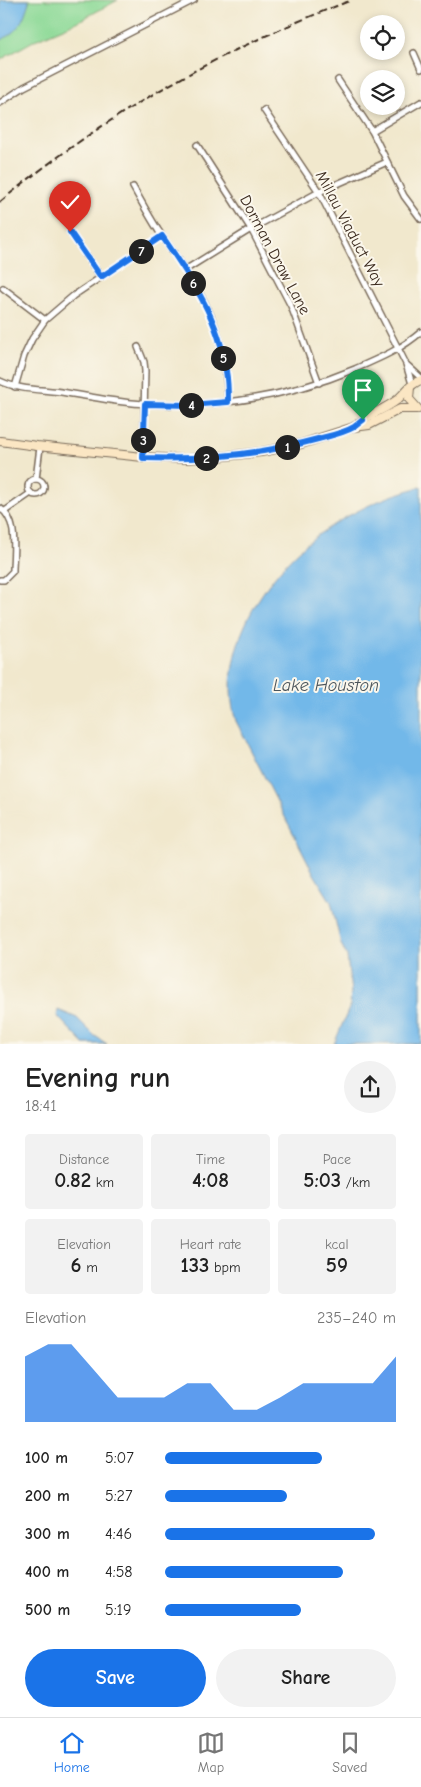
<!DOCTYPE html>
<meta charset="utf-8">
<style>
body{margin:0;font-family:"Comic Neue",sans-serif;background:#f2f2f2;color:#222;height:100vh;display:flex;flex-direction:column;font-size:19px;white-space:nowrap}
*{box-sizing:border-box;margin:0}
p{font-size:16px;color:#767676}
.icon{flex:none;width:28px;height:28px;fill:none;stroke:currentColor;stroke-width:2;stroke-linecap:round;stroke-linejoin:round}
.map{position:relative;height:1044px;overflow:hidden}
.details{display:flex;flex-direction:column;background:#fff;flex:1}
.details>*{flex:none}
.fabs{position:absolute;left:360px;top:15px;display:grid;gap:10px}
.fabs a{display:grid;place-items:center;width:45px;height:45px;border-radius:50%;background:#fff;box-shadow:0 2px 8px #0003;font-size:25px}
.pin{position:absolute;display:grid;place-items:center;width:42px;height:42px;color:#fff;margin:-51px -21px;border-radius:50% 50% 50% 0;rotate:-45deg;box-shadow:0 0 5px #0007}
.pin .icon{rotate:45deg}
.km{position:absolute;width:25px;height:25px;margin:-12px;border-radius:50%;background:#222;color:#fff;font-size:14px;line-height:25px;text-align:center}
.round{display:grid;place-items:center;flex:none;width:52px;height:52px;border-radius:26px;background:#f2f2f2}
.head{display:flex;align-items:center;justify-content:space-between;height:85px;padding:0 25px}
h1{font-size:28px;font-weight:700;line-height:38px}
.metrics{display:grid;grid-template-columns:repeat(3,1fr);gap:8px;height:85px;padding:5px 25px}
.metrics div{display:grid;align-content:center;border-radius:5px;background:#f2f2f2;text-align:center}
.metrics b{font-size:21px;font-weight:700}
.metrics small{font-size:14px;font-weight:400}
.metrics p{font-size:14px}
.chart{height:140px;padding:10px 25px}
.chart p{display:flex;justify-content:space-between}
.chart svg{width:100%;height:90px;margin-top:5px;fill:#1a73e8;opacity:.7}
.cta{display:flex;gap:10px;margin-top:auto;padding:10px 25px}
.cta a{flex:1;height:58px;border-radius:30px;background:#1a73e8;color:#fff;font-size:20px;font-weight:700;line-height:58px;text-align:center}
.cta a+a{background:#f2f2f2;color:#222}
ul{padding:0 25px;list-style:none;font-size:16px}
li{display:grid;grid-template-columns:80px 60px 1fr;align-items:center;height:38px}
li i{height:12px;border-radius:6px;background:#1a73e8}
.tabs{display:flex;justify-content:space-around;align-items:center;height:70px;border-top:1px solid #e0e0e0;background:#fff;font-size:14px;color:#767676}
.tabs a{display:grid;justify-items:center;gap:2px}
.tabs .selected{color:#1a73e8}
.map>svg:first-child{display:block}
.green{fill:#8cd996;stroke:#64825a}
.water{fill:#72b8e9;stroke:#567184}
.lines{fill:none;stroke-linecap:round;stroke-linejoin:round}
.street-casing{stroke:#7b6c5b;stroke-width:8}
.secondary-casing{stroke:#7b6c5b;stroke-width:10}
.street{stroke:#fff;stroke-width:5}
.secondary{stroke:#fbe6c3;stroke-width:8}
.rail{stroke:#3b2a1e;stroke-width:2;stroke-dasharray:8 4;stroke-linecap:butt}
.route-casing{stroke:#fff;stroke-width:10}
.route{stroke:#1a73e8;stroke-width:6}
.labels{text-anchor:middle;dominant-baseline:central;stroke-width:4;stroke-linejoin:round;paint-order:stroke}
.street-label{font-size:16px;fill:#3b2a1e;stroke:#fbf7ec}
.water-label{font-size:18px;font-style:italic;fill:#4c555b;stroke:#fbf7ec}
</style>
<div class="map">
<svg width="421" height="1045" viewBox="0 0 421 1045">
<rect width="100%" height="100%" fill="#fbf7ec"/>
<filter id="ink" filterUnits="userSpaceOnUse"><feTurbulence type="fractalNoise" baseFrequency=".02" numOctaves="2"/><feDisplacementMap in="SourceGraphic" scale="10" xChannelSelector="R" yChannelSelector="G"/><feConvolveMatrix kernelMatrix="1 2 1 2 8 2 1 2 1" color-interpolation-filters="sRGB"/></filter>
<filter id="wash" filterUnits="userSpaceOnUse"><feTurbulence type="fractalNoise" baseFrequency=".0096" numOctaves="4" result="noise"/><feDisplacementMap in="SourceGraphic" scale="20" xChannelSelector="R" yChannelSelector="G"/><feGaussianBlur stdDeviation="1.12" result="paint"/><feColorMatrix in="noise" values="0 0 0 0 0 0 0 0 0 0 0 0 0 0 0 0 0 1.4 0 .05"/><feComposite in="paint" operator="in"/></filter>
<g filter="url(#wash)">
<rect width="100%" height="100%" fill="#f1e8cd"/>
<path class="green" d="M0,0H118L77,22L35,40L0,60Z"/>
<g class="water">
<path d="M1,0H29V2C22,23 20,29 0,41V3Z"/>
<path d="M421,487V1044H334L350,1006L351,992L347,956L341,944L331,902L314,874L236,721C215,653 264,574 318,535C349,513 384,496 421,487Z"/>
<path d="M58,1010L77,1018L95,1036L107,1044H84L60,1019L57,1015Z"/>
</g>
</g>
<g filter="url(#ink)">
<g class="lines">
<g class="street-casing">
<g id="street">
<path d="M414,53L421,69"/>
<path d="M338,80L372,131L404,196L421,219"/>
<path d="M0,103L24,87L194,0"/>
<path d="M264,110L319,192L406,364L412,384"/>
<path d="M372,131L421,102"/>
<path d="M197,145L251,229L291,306L319,383"/>
<path d="M133,187C141,201 149,216 158,230C181,264 207,297 219,338C225,359 227,380 228,402"/>
<path d="M70,232L101,277"/>
<path d="M185,270L251,229L319,192L387,162"/>
<path d="M3,288L45,320"/>
<path d="M138,347L144,362L145,371L143,457"/>
<path d="M408,366L421,378"/>
<path d="M0,381C21,391 44,389 67,393C93,397 119,403 146,404C218,408 288,397 355,369C378,359 402,349 421,332"/>
<path d="M15,387L24,356L32,339L45,320L73,296L162,236"/>
<path d="M36,479L40,447"/>
<circle cx="36" cy="487" r="8"/>
<path d="M0,508C19,521 13,551 13,571L4,580H0"/>
<path d="M5,511L31,493"/>
</g>
</g>
<g class="secondary-casing">
<g id="secondary">
<path d="M410,387L409,399L418,409"/>
<path d="M354,427C365,416 384,410 397,400C405,393 411,383 421,380"/>
<path d="M0,441L37,446L143,457L186,459L217,457L261,452L301,444L354,427L369,425L400,409H417"/>
</g>
</g>
<use href="#street" class="street"/>
<use href="#secondary" class="secondary"/>
<path class="rail" d="M0,202C109,112 220,50 352,0"/>
</g>
</g>
<g class="lines" filter="url(#ink)">
<g class="route-casing">
<path id="route" d="M70,232L101,277L162,236C191,278 220,320 226,371C228,382 228,392 228,402L189,405L145,404L143,458C202,460 260,455 318,439C329,436 344,433 354,427C357,425 360,422 363,420"/>
</g>
<use href="#route" class="route"/>
</g>
<g class="labels">
<g class="street-label">
<text transform="translate(350 229) rotate(62)">Millau Viaduct Way</text>
<text transform="translate(275 255) rotate(62)">Dorman Draw Lane</text>
</g>
<g class="water-label">
<text x="326" y="685">Lake Houston</text>
</g>
</g>
</svg>
<div class="fabs">
<a><svg class="icon" aria-label="locate" viewBox="0 0 24 24"><circle cx="12" cy="12" r="6"/><path d="M12 2v4M12 18v4M2 12h4M18 12h4"/></svg></a>
<a><svg class="icon" aria-label="layers" viewBox="0 0 24 24"><path d="M12 4l9 5-9 5-9-5zM3 14l9 5 9-5"/></svg></a>
</div>
<div class="pin" style="left:363px;top:420px;background:#1e9e55"><svg class="icon" aria-label="arrive" viewBox="0 0 24 24"><path d="M6 21V4h12l-3 4 3 4H6"/></svg></div>
<div class="pin" style="left:70px;top:232px;background:#d93025"><svg class="icon" aria-label="check" viewBox="0 0 24 24"><path d="M5 12l5 5 9-10"/></svg></div>
<b class="km" style="left:287px;top:447px">1</b>
<b class="km" style="left:206px;top:458px">2</b>
<b class="km" style="left:143px;top:440px">3</b>
<b class="km" style="left:191px;top:405px">4</b>
<b class="km" style="left:223px;top:358px">5</b>
<b class="km" style="left:193px;top:283px">6</b>
<b class="km" style="left:141px;top:251px">7</b>
</div>
<section class="details">
<div class="head"><div><h1>Evening run</h1><p>18:41</p></div><a class="round"><svg class="icon" aria-label="share" viewBox="0 0 24 24"><path d="M12 15V3M7 8l5-5 5 5M5 13v7h14v-7"/></svg></a></div>
<div class="metrics">
<div><p>Distance</p><b>0.82<small> km</small></b></div>
<div><p>Time</p><b>4:08</b></div>
<div><p>Pace</p><b>5:03<small> /km</small></b></div>
</div>
<div class="metrics">
<div><p>Elevation</p><b>6<small> m</small></b></div>
<div><p>Heart rate</p><b>133<small> bpm</small></b></div>
<div><p>kcal</p><b>59</b></div>
</div>
<div class="chart"><p><span>Elevation</span>235–240 m</p>
<svg viewBox="0 0 160 44" preserveAspectRatio="none"><path d="M0 44V12L10 6L20 6L30 19L40 32L50 32L60 32L70 25L80 25L90 38L100 38L110 32L120 25L130 25L140 25L150 25L160 12V44z"/></svg>
</div>
<ul>
<li><b>100 m</b>5:07<i style="width:68%"></i></li>
<li><b>200 m</b>5:27<i style="width:53%"></i></li>
<li><b>300 m</b>4:46<i style="width:91%"></i></li>
<li><b>400 m</b>4:58<i style="width:77%"></i></li>
<li><b>500 m</b>5:19<i style="width:59%"></i></li>
</ul>
<div class="cta"><a>Save</a><a>Share</a></div>
</section>
<nav class="tabs">
<a class="selected"><svg class="icon" aria-label="home" viewBox="0 0 24 24"><path d="M3 11l9-7 9 7M6 9v11h12V9"/></svg>Home</a>
<a><svg class="icon" aria-label="map" viewBox="0 0 24 24"><path d="M3 6l6-2 6 2 6-2v14l-6 2-6-2-6 2zM9 4v14M15 6v14"/></svg>Map</a>
<a><svg class="icon" aria-label="saved" viewBox="0 0 24 24"><path d="M7 4h10v16l-5-4-5 4z"/></svg>Saved</a>
</nav>
